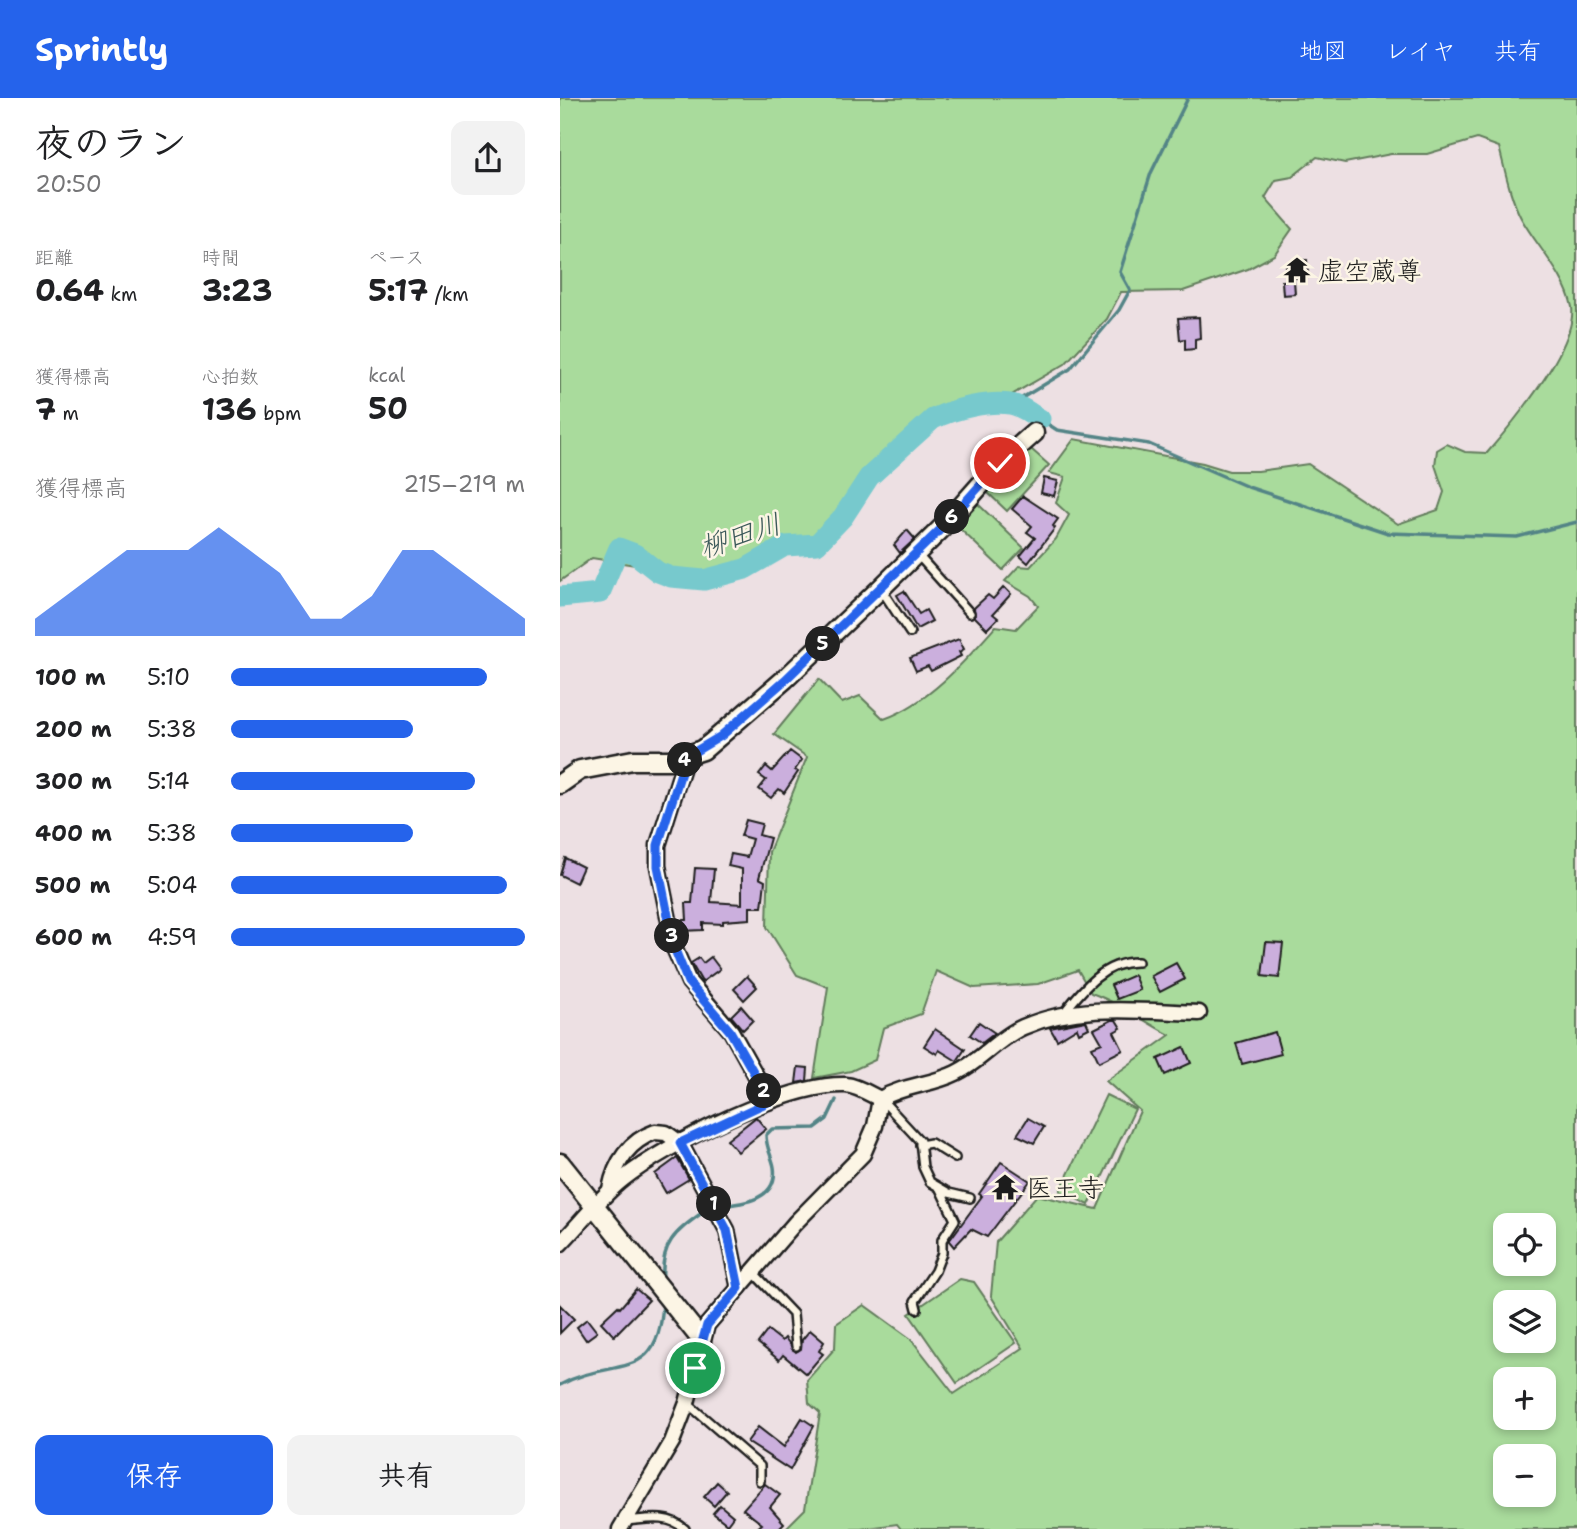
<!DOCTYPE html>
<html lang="ja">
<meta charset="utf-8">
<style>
body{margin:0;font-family:"Shantell Sans","Klee One",sans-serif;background:#f2f2f2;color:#202124;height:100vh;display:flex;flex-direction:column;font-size:26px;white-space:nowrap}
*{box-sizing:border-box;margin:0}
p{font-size:23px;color:#757577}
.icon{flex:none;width:38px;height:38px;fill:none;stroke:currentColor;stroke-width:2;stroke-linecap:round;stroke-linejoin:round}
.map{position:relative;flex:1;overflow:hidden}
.panel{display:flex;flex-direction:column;background:#fff;width:560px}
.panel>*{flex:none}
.buttons{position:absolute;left:933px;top:1115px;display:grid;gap:14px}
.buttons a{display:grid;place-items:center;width:63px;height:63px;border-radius:14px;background:#fff;box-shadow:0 4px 10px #0003;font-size:35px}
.pin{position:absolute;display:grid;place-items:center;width:60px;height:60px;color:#fff;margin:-30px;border:4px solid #fff;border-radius:50%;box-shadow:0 2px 7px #0007}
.km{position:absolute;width:35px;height:35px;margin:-18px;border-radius:50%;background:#222;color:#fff;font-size:19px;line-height:35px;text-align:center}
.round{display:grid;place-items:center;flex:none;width:74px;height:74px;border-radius:14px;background:#f2f2f2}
.headline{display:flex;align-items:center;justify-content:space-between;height:119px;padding:0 35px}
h1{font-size:38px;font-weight:700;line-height:52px}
.figures{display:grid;grid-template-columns:repeat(3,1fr);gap:10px;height:119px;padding:7px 35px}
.figures div{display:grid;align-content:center}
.figures b{font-size:30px;font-weight:700}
.figures small{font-size:19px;font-weight:400}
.figures p{font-size:19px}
.chart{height:196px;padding:14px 35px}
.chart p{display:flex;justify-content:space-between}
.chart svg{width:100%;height:126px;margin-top:7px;fill:#2563eb;opacity:.7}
.primary-button{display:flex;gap:14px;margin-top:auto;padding:14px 35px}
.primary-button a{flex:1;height:80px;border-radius:14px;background:#2563eb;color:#fff;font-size:28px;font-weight:700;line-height:80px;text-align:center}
.primary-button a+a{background:#f2f2f2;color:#202124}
ul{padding:0 35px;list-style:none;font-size:23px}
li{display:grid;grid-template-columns:112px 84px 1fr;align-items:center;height:52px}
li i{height:18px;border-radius:9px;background:#2563eb}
header{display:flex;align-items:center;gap:42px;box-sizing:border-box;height:98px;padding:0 35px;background:#2563eb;color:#fff}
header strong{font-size:33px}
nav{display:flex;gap:38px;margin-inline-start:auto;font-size:24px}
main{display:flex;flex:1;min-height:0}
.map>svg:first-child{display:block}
.green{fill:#a9db9c;stroke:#627c5c;stroke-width:2;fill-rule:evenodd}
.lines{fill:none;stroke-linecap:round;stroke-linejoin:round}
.stream{stroke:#538486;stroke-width:3.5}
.river{stroke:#77c9cd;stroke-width:21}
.building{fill:#cbafdd;stroke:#1c1c1c;stroke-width:2}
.service-casing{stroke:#1c1c1c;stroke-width:12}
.minor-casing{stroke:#1c1c1c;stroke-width:19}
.tertiary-casing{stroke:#1c1c1c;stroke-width:23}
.service{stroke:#fcf5e5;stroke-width:7}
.minor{stroke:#fcf5e5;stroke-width:14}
.tertiary{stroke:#fcf5e5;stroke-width:18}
.route-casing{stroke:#fff;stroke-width:14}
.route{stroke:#2563eb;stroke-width:9}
.labels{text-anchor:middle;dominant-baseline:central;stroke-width:5;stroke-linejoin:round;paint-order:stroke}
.poi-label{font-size:26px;fill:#1c1c1c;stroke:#fcf5e5;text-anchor:start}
.water-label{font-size:28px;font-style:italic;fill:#3c595a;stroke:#fcf5e5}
</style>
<header>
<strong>Sprintly</strong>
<nav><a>地図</a><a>レイヤ</a><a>共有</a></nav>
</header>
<main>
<section class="panel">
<div class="headline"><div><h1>夜のラン</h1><p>20:50</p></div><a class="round"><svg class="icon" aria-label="share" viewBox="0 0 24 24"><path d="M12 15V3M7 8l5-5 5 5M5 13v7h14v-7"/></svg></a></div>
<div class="figures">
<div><p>距離</p><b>0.64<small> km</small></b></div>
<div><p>時間</p><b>3:23</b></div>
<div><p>ペース</p><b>5:17<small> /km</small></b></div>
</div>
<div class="figures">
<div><p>獲得標高</p><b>7<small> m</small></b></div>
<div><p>心拍数</p><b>136<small> bpm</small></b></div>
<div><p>kcal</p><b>50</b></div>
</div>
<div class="chart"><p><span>獲得標高</span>215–219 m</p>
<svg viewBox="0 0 160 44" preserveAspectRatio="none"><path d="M0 44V38L10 30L20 22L30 14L40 14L50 14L60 6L70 14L80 22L90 38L100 38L110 30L120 14L130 14L140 22L150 30L160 38V44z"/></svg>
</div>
<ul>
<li><b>100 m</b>5:10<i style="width:87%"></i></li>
<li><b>200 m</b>5:38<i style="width:62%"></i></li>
<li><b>300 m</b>5:14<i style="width:83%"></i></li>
<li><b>400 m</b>5:38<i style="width:62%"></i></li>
<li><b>500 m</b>5:04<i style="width:94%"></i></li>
<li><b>600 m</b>4:59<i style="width:100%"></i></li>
</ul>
<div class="primary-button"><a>保存</a><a>共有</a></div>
</section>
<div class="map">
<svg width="1017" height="1431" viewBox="0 0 1017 1431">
<rect width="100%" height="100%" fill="#ede0e3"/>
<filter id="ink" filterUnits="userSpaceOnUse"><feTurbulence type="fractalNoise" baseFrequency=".0143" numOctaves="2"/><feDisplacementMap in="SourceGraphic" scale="14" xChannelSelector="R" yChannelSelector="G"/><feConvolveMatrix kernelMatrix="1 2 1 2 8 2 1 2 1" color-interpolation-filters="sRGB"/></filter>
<g filter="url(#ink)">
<g class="green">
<path d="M0,0H1017V1431H341L337,1426L301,1431H225L245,1411L260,1315L249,1305L247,1282L275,1250L276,1226L304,1207L351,1241L394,1296L463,1250L431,1198L436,1144L477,1097L537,1111L580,1013L546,983L610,937C583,923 560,905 531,895L518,872L478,886L414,890L376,873L361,916L323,930L315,962L291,973L254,980L268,889L237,877L207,829L209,754L247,659L214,636L259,581L282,605L300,598L324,621C369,605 405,563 436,528L456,531L478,508L470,498L445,483L459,468L470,469L496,441L509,417L496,405L505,379L489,375L514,341L643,365L669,373H698L748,366L838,426L878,412L884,394L875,367L877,352L887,346L905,354L927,355C952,326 1017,249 1012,209C1005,176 977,149 961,120C950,99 945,72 939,49L917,41L867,56H831L785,65L757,59L732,79L716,82L705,100L732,131L714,157L688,171L623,193L561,194L547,221L505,266L448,299L383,311L336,354L302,379L268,434L248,446L223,444L178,470L149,479L32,460L0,483ZM945,1127H984V1166H945ZM945,1204H984V1242H945ZM945,1281H984V1320H945ZM945,1358H984V1396H945Z"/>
<path d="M471,351L489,367L447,413L426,393Z"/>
<path d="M418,406L464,450L443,472L397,428Z"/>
<path d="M546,997L575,1011L529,1107L500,1093Z"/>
<path d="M400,1181L414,1184L456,1245L397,1285L349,1216Z"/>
</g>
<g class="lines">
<g class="stream">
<path d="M452,306L510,271L559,212L570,192L560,174L591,75L628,0"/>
<path d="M480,321L497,332L589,346L688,389L828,435L957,439L1017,424"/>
<path d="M157,1108C180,1106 219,1103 214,1069C212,1058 206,1050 206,1037L212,1031L255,1030L267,1021L276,1002"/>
<path d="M103,1182C100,1141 119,1132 150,1109"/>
<path d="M0,1287C52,1258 100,1288 103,1203"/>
</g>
<path class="river" d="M0,499L40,495L59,450L75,456L98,474L111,479L144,482L185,471L225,448L257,446L283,419L309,379L373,321C393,311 427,303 450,306C460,307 471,316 480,321"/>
</g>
<g class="building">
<path d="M747,162L748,179L727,181L726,168H732L731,163Z"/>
<path d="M722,183H734L735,196L723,197Z"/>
<path d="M639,219L640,240L635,241V251L625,252V241L620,242L618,220Z"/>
<path d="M484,380L498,383L494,398L481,395Z"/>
<path d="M463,398L498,421L493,428L495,430L468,465L460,458L475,440L467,434L472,428L452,411Z"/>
<path d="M347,432L355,441L340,455L334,447Z"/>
<path d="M444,489L451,496L433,516L438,520L427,531L415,519L414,510L428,497L433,501Z"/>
<path d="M344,493L359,516L366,512L372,523L357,531L337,497Z"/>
<path d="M399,541L404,551L399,554L401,558L371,573L368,568L356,573L350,560Z"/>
<path d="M230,653L242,662L235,672L238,674L224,695L219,691L211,700L199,691L206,682L199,677L206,668L212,673Z"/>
<path d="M186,722L202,726L199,737L210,740L199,780L205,783L202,809H190V821L163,823V826L143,825V832L121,833L120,822H127L126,805H132L135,770L154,771L151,804L182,806V771L168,768L171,756L187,759L192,741L181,738Z"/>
<path d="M5,760L23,769L16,785L0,777Z"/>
<path d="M706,844L723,845L719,880L702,878Z"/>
<path d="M151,859L160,871L142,884L131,865L139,860L143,865Z"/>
<path d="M616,865L625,881L600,894L591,878Z"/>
<path d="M574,877L580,892L557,901L551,887Z"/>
<path d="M187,878L197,889L184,902L174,891Z"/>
<path d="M181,908L193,922L183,932L171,918Z"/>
<path d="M552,922H556L561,930L554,934L563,952L539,964L532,949L542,945L534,931Z"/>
<path d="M526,923L529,930L519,935L517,930L497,942L490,930Z"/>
<path d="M419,924L435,935L422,945L410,937Z"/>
<path d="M375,931L405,951L397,963L379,952L377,956L364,948Z"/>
<path d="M715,934L721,956L682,966L676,945Z"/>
<path d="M624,949L631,965L605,977L598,961Z"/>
<path d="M238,969L248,970L247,983L236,985Z"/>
<path d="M196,1019L206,1031L178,1054L167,1042Z"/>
<path d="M468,1020L484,1029L474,1045L457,1037Z"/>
<path d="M117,1060L129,1081L106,1095L95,1076Z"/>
<path d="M441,1064L470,1083L427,1139L411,1131L394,1149L389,1143L422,1098L419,1096Z"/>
<path d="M76,1191L89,1202L54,1238L41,1224L58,1208L60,1210Z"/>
<path d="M0,1207L14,1221L0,1235Z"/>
<path d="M27,1221L37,1234L26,1242L17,1229Z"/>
<path d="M208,1232L222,1243L225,1240L236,1254L241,1251L242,1242L250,1232L264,1244L259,1253L263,1256L246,1276L223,1257L219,1262L198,1245Z"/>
<path d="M242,1320L254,1328L230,1372L187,1344L198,1329L224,1349Z"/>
<path d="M157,1384L167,1393L154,1408L144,1399Z"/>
<path d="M205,1386L220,1397L210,1409L224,1425L218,1431H196L202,1426L183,1411Z"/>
<path d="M160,1407L173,1418L167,1426L153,1415Z"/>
</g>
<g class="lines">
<g class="service-casing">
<g id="service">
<path d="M356,455L410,515"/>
<path d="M321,491L350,535"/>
<path d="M502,917C522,892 544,863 578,864"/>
<path d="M321,1001L360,1043L363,1069L370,1084L389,1095L410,1100"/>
<path d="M360,1047L371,1045L395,1060"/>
<path d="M193,1174L233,1216L236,1248"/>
<path d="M357,1211L355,1203L375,1173L382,1155V1142L395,1122L380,1091"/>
<path d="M127,1305L200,1368V1383"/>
<path d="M67,1423C88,1421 108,1416 125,1431"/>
</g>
</g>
<g class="minor-casing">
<g id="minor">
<path d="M126,659L98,747V768L115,852L129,884L171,933L210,1003"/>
<path d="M320,1001C344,987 372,987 396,975C421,963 438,940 463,929C519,905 580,913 639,915"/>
<path d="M50,1091C55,1065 69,1043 95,1034L106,1035L120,1045L167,1132L179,1190"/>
<path d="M0,1146C21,1125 40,1099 63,1081C108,1045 228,985 286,987C297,988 310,996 320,1001"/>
<path d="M60,1431L112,1344L127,1305L147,1227L235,1125L303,1056L315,1028L320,1001"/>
</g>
</g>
<g class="tertiary-casing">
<g id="tertiary">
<path d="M0,686L20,672L73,662H112L143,652L225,581L321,490L384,428L440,365L474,335"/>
<path d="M0,1065L141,1241"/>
</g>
</g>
<use href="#service" class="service"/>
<use href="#minor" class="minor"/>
<use href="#tertiary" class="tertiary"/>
</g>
</g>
<g class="lines" filter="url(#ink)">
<g class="route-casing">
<path id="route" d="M135,1270L147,1227L179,1190L167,1132L120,1045L210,1003L170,933L128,884L115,852L98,768V747L126,659L161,638L225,582L384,428L440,365"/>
</g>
<use href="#route" class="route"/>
</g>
<defs>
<g id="temple-bare" transform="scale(2.1)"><path d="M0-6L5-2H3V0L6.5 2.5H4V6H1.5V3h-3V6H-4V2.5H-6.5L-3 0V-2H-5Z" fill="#1c1c1c" stroke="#fcf5e5" stroke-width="2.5" paint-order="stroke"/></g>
</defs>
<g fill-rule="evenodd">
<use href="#temple-bare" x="737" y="172"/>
<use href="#temple-bare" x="445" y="1089"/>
</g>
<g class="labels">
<g class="poi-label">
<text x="758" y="172">虚空蔵尊</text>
<text x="466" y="1089">医王寺</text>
</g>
<g class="water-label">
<text transform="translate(180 437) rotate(-18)">柳田川</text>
</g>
</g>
</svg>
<div class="buttons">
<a><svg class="icon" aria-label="locate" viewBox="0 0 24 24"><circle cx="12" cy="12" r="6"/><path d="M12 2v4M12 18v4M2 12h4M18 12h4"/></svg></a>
<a><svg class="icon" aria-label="layers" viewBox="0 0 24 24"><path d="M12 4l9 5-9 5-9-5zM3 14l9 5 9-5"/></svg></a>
<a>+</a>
<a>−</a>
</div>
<div class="pin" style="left:135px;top:1270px;background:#1e9e55"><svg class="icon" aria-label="arrive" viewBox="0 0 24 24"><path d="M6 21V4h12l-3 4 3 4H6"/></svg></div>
<div class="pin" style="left:440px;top:365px;background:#d93025"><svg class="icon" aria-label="check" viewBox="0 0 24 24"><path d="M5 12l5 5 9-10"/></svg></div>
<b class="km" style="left:154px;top:1106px">1</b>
<b class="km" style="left:204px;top:993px">2</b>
<b class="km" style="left:112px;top:838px">3</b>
<b class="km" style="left:125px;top:662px">4</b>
<b class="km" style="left:263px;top:546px">5</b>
<b class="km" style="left:392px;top:419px">6</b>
</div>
</main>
